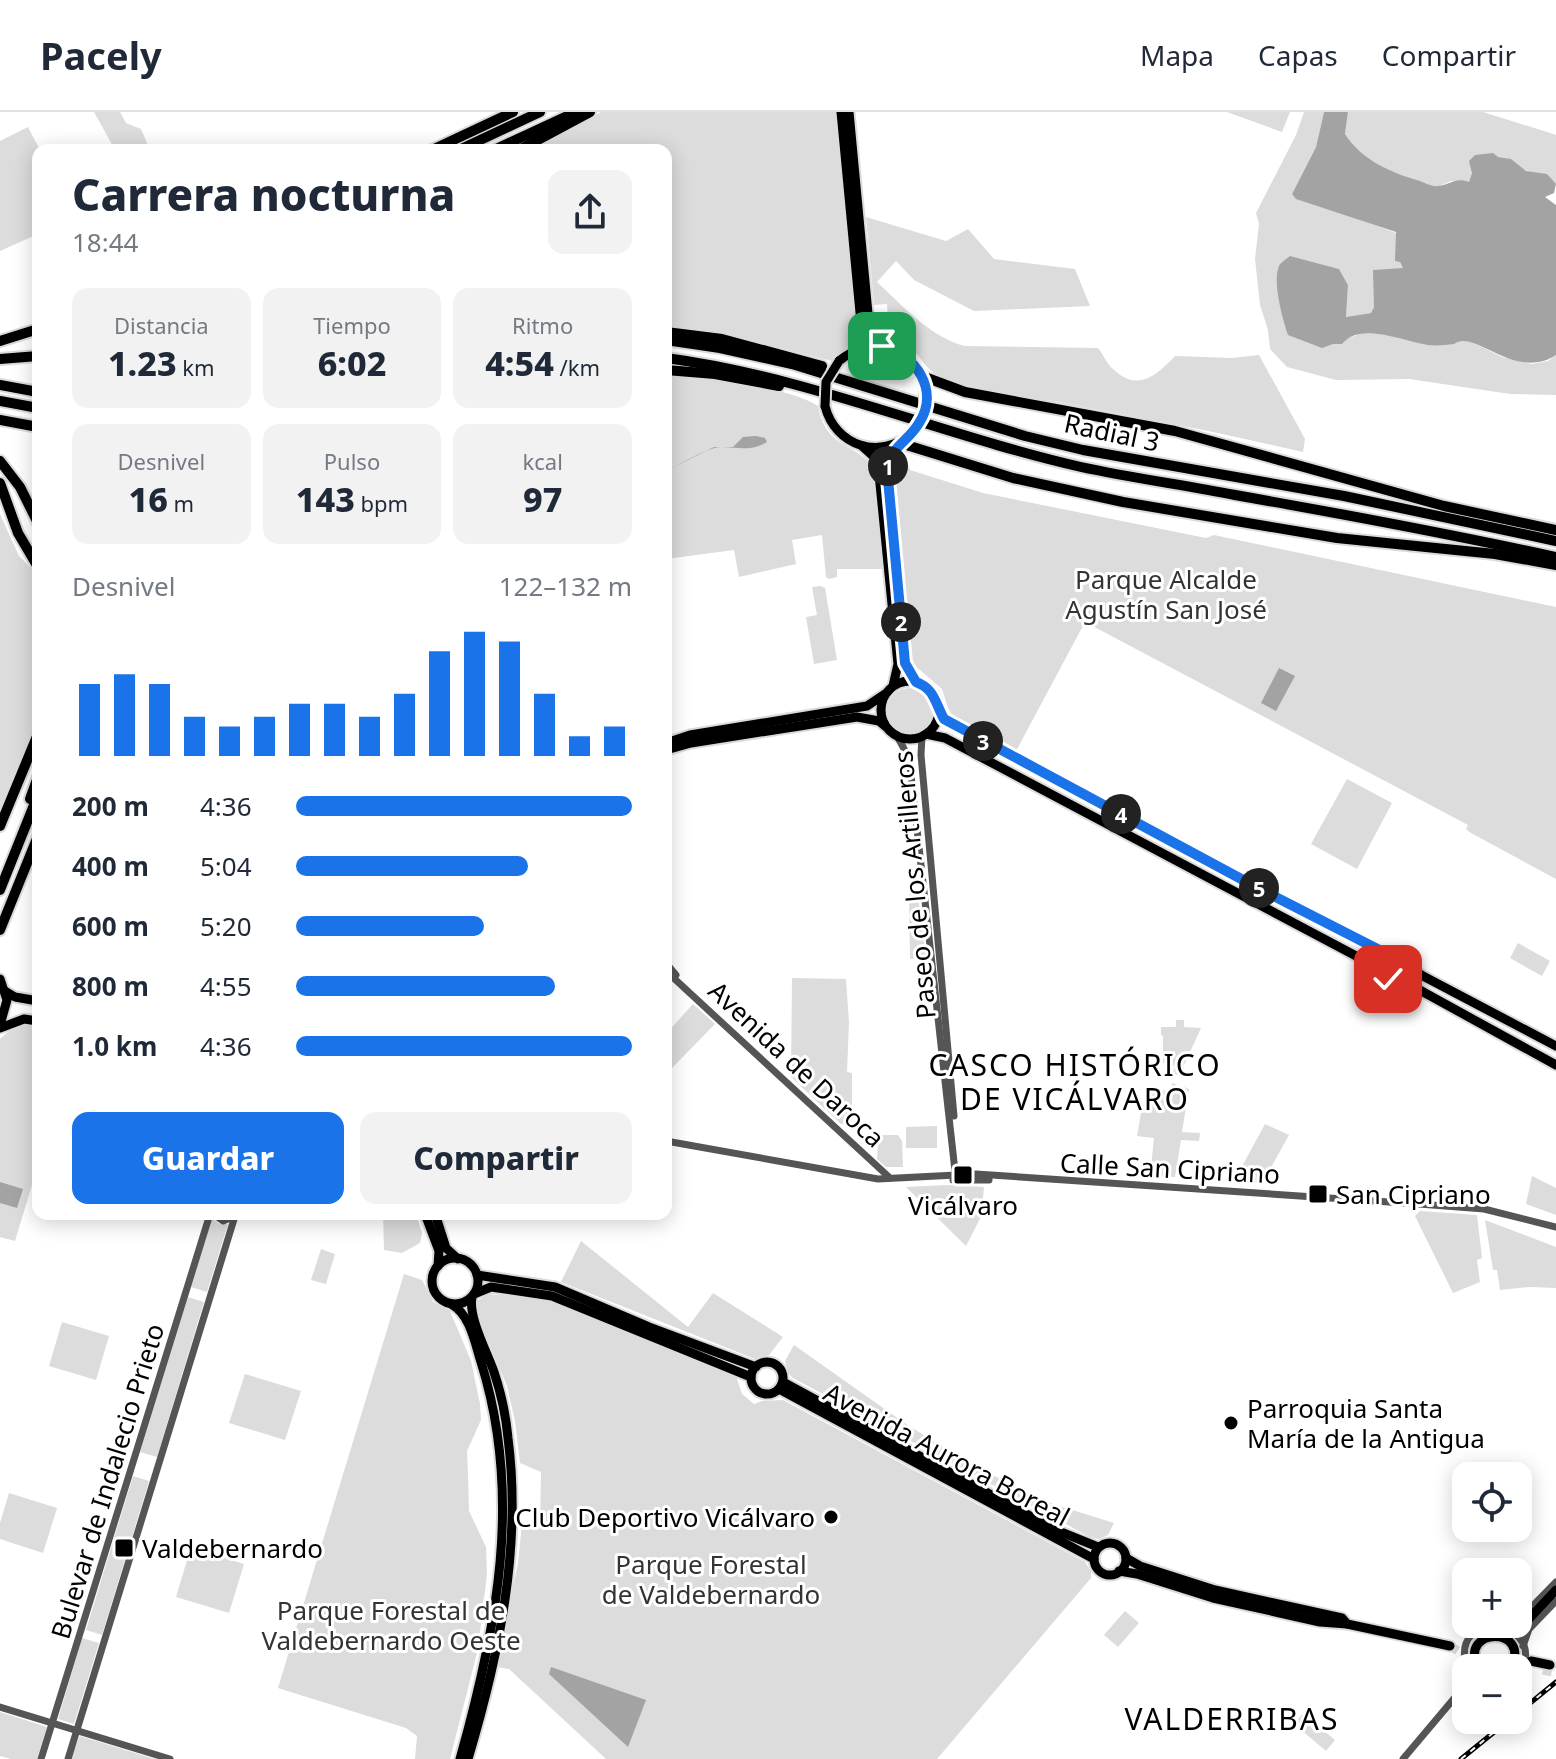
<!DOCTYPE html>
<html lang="es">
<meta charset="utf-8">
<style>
body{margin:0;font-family:"Noto Sans",sans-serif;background:#f2f2f3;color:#1f2937;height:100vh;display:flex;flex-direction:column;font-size:30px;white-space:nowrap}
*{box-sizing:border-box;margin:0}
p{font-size:26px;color:#747a83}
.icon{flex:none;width:44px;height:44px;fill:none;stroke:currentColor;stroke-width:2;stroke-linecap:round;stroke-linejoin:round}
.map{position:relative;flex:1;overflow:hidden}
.panel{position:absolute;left:32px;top:32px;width:640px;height:1076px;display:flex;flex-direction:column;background:#fff;border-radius:16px;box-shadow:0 4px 20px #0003}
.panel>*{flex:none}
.buttons{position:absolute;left:1452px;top:1350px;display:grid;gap:16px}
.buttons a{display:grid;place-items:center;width:80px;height:80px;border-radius:16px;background:#fff;box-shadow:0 4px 20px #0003;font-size:40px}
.pin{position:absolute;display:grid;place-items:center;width:68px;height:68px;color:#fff;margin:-34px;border-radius:16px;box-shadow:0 4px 12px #0006}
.km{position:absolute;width:40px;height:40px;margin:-20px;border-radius:50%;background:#222;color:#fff;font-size:22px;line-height:40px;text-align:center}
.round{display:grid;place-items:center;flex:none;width:84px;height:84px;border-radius:16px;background:#f2f2f3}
.overview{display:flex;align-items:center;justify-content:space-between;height:136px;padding:0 40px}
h1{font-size:44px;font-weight:800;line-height:60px}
.metrics{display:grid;grid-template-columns:repeat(3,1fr);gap:12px;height:136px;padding:8px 40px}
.metrics div{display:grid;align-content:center;border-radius:16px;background:#f2f2f3;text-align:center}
.metrics b{font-size:34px;font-weight:800}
.metrics small{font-size:22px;font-weight:400}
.metrics p{font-size:22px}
.chart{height:224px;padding:16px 40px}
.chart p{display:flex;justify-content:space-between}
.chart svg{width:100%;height:144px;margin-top:8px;stroke:#1a73e8;stroke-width:6}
.primary-button{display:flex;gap:16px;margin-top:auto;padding:16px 40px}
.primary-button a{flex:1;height:92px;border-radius:16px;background:#1a73e8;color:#fff;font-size:32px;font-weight:800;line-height:92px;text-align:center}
.primary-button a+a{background:#f2f2f3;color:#1f2937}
ul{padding:0 40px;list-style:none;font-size:26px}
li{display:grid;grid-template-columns:128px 96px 1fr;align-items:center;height:60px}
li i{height:20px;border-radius:10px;background:#1a73e8}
header{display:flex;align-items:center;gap:48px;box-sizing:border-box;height:112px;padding:0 40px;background:#fff;border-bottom:2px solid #e0e1e3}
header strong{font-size:38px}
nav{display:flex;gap:44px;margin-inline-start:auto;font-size:28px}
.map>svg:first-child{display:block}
.green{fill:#dcdcdc}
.water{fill:#a3a3a3}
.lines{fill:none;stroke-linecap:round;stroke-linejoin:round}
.minor-tunnel{stroke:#d9d9d9;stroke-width:7;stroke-dasharray:7 3.5;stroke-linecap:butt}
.major-tunnel{stroke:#d9d9d9;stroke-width:9;stroke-dasharray:9 4.5;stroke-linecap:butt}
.major-casing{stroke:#dbdbdb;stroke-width:13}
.highway-casing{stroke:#dbdbdb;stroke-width:14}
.minor{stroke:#555;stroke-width:7}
.major{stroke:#000;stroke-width:9}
.highway{stroke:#000;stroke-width:10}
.rail-casing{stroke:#000;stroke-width:5}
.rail{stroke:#fff;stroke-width:2;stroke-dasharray:6;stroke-linecap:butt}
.major-bridge-casing{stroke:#dbdbdb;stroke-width:13;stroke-linecap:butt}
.major-bridge{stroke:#000;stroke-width:9}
.route-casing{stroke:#fff;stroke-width:16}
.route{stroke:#1a73e8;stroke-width:10}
.poi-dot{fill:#000;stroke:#fff;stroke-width:3}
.labels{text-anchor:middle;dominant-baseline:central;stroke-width:6;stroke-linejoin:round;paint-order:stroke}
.street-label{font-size:26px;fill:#000;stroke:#fff}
.park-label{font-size:26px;fill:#333;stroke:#fff}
.poi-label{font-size:26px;fill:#000;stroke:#fff;text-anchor:start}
.quarter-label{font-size:30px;letter-spacing:2px;fill:#000;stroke:#fff}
</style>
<header>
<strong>Pacely</strong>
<nav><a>Mapa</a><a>Capas</a><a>Compartir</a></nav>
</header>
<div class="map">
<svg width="1556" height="1647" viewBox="0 0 1556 1647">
<rect width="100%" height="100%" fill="#fff"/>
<g class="green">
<path d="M94,0H120L126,11L141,17L150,38H115Z"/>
<path d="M601,0H836L856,220L850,232L832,249L737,225L666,216V38H534Z"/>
<path d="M1227,0H1290L1282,20Z"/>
<path d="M1304,0H1324L1316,35L1292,82L1396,121L1400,150L1403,156L1374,167V195L1371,201L1346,205L1348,173L1339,157L1289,144L1280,152L1278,177L1333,232L1362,221L1466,227L1502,245L1532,252L1548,249L1556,243V283L1510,282L1409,267L1336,268L1287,255L1270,237L1268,218L1260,193L1255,147L1259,112L1256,101L1296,23Z"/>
<path d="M1348,0H1483L1547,20L1556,23V72C1538,57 1544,66 1527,59C1513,54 1518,48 1498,45L1472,61L1469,70L1451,69L1437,75C1402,64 1366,54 1345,22Z"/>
<path d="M28,15L40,38L38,122L0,139V29Z"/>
<path d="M866,105L946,129L968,117L994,147L1075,157L1090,194L974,199L914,168L896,149L877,170C902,193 931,226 965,234L1098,236C1103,242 1107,252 1113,257C1138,281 1157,263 1175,244L1232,246L1259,243L1305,327L1303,340C1225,322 1147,306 1069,292C1033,285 968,278 937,263C927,258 921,245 912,237C896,224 884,232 875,210L888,209L887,192L874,193Z"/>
<path d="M666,264C707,267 784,273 818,294C825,334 850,330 873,353L884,457H837V465L829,467L826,465L822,423L792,428L796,452L739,465L734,438L666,447Z"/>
<path d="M904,342L910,358L983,381L1206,426L1214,423L1556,495V767L1471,721L1466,717L1468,713L1085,510L1016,639L955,607L948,596L942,577L913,552L889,375L891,353Z"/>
<path d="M0,402L19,444L38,463V607L0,702Z"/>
<path d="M821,474L825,476L837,548L814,552L806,505L817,503L812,475Z"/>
<circle cx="910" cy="599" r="23"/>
<path d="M1347,667L1392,691L1357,757L1311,732Z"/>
<path d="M909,782L918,783L926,846L910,847Z"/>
<path d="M1518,831L1550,849L1542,864L1510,846Z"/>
<path d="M792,866L846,867L849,910L847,960L852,961V1002H849V1012H841L791,965Z"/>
<path d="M693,892L715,912L672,956L666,951V922Z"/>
<path d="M1176,908H1184V915L1201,916L1179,964L1173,961L1175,954L1163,951V924L1161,923V915H1176Z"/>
<path d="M23,914H38V1053L15,1129L0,1125V927L9,919Z"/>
<path d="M1172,971L1189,977L1182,1020L1200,1021L1199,1029L1181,1028L1175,1065L1150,1064L1154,1026L1137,1024L1142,995L1154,978L1172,979Z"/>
<path d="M1265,1012L1289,1023L1263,1070L1234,1069Z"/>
<path d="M937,1014V1036H906V1015Z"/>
<path d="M882,1023H898L902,1029L903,1055H886L877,1047L878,1029Z"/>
<path d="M1532,1064L1556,1076V1103L1526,1092Z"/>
<path d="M946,1073L984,1075L983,1086L989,1089L966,1134L906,1075Z"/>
<path d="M1420,1099L1477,1103L1482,1146L1477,1148L1480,1170L1453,1181L1415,1104Z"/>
<path d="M383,1102H416L422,1121L420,1131L402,1141L384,1138Z"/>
<path d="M212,1107L220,1112H228L207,1180L191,1175Z"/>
<path d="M1485,1108L1556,1135V1176L1529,1175L1500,1178L1497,1158H1493Z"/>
<path d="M581,1129L688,1215L713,1181L783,1225L769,1243L755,1247L561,1170Z"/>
<path d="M321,1137L335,1142L326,1172L311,1168Z"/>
<path d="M404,1162L422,1168L433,1190L450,1199L471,1249L480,1292L481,1308L467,1339L468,1362L469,1399L486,1435L487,1462L478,1537L450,1647H415L417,1624L406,1616L278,1576Z"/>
<path d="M488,1182L525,1185L552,1190L736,1264L742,1282L754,1292L762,1289L783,1288L1085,1450L1091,1459V1466L937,1647H606L509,1557L496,1555L518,1451L522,1412L540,1415L541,1360L520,1351L515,1309L507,1274L475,1197L477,1189Z"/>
<path d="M188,1185L204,1190L157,1345L140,1340Z"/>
<path d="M62,1210L109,1224L96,1268L49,1254Z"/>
<path d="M794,1233L903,1310L971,1353L1053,1392L1114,1411L1108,1423L1099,1427L1090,1425L793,1266L788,1261L785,1249Z"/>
<path d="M245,1262L301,1279L285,1328L229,1311Z"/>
<path d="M133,1364L149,1369L102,1523L86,1518Z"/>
<path d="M9,1381L57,1396L43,1441L0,1427V1411Z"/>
<path d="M191,1435L244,1452L229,1501L176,1485Z"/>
<path d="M1125,1499L1139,1511L1118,1535L1104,1523Z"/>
<path d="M82,1526L99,1531L74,1612L58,1607Z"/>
<path d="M0,1600L47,1615L37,1647H11L0,1644Z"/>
<path d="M1304,1600L1311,1605L1306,1611L1318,1621L1322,1617L1335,1628L1326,1639L1294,1612Z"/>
<path d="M80,1624L83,1625L155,1647H70Z"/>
</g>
<g class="water">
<path d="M1324,0H1348L1345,22C1363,49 1390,60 1420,69C1425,71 1433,75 1438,74C1450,73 1456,65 1469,70L1472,61L1469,49L1475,43L1493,41L1498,45L1511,47L1526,59L1547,62L1556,72L1554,81L1545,85L1556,93V243C1515,270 1474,216 1454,232C1445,233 1436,234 1428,233C1404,230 1361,209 1342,232H1333L1322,236L1288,223C1283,208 1271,167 1280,152C1280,152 1289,144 1290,144L1339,157L1348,173L1346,205L1371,201L1374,195L1373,158L1403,156L1400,150L1395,149L1396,120L1296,87L1292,82L1316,35Z"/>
<path d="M756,324L765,326L767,330C750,340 738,335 721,335C708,335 679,353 666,359L714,335H733L743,325Z"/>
<path d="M1279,556L1295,564L1276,599L1261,591Z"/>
<path d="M0,1070L23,1077L17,1096L0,1091Z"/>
<path d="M551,1555L646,1588L628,1635L549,1562Z"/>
</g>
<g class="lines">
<path class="minor-tunnel" d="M1465,1579L1466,1578"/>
<g class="major-tunnel">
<path d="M1508,1523L1527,1509"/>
<path d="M1450,1534L1470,1546"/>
<path d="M1519,1554L1531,1555"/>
<path d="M1543,1558L1556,1561"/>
</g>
<g class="major-casing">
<g id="major">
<path d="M841,0L861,211L859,226L852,240"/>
<path d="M849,0L869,212L871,222L882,234"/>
<path d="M839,249C868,224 910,233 924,270"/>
<path d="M825,294C835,334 880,349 912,321"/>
<path d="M898,332L887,356L904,543L916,570"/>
<path d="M863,335L874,345L879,362L898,552L893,574"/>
<circle cx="910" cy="598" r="29"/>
<path d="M939,598L952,612L1382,842L1406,848L1412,857L1423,864L1556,934"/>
<path d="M926,622L945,626L1375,854L1394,872L1405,871L1416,876L1556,953"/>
<path d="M666,631L690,623L867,594L885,582"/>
<path d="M666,638L691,631L857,605L879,609L885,614"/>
<path d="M0,867L7,888L0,913"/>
<path d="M5,879L15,885L38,889"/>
<path d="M0,916L24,907L38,909"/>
<path d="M425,1102L439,1139L438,1154"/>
<path d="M435,1102L446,1136L458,1147"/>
<circle cx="455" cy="1169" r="23"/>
<path d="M477,1163L555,1175L649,1215L756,1255"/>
<path d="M474,1182L491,1175L552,1184L751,1265"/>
<path d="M451,1192C470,1202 475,1231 481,1250C523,1384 497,1516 460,1647"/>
<circle cx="767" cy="1266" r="16"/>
<path d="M783,1270L1056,1418L1098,1435"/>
<path d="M779,1277L1094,1447"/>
<circle cx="1110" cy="1447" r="16"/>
<path d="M1126,1446L1140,1454L1215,1478L1342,1506L1347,1512"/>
<path d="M1119,1459L1137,1462L1213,1486L1320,1510L1347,1512L1450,1534"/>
<path d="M1527,1509L1556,1478"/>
<path d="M1531,1549L1550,1553"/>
<path d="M1478,1556C1458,1514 1532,1514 1511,1556"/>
<path d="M468,1647C499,1543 522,1435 508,1326C506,1304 501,1281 494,1260C487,1240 468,1205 472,1185"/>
</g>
</g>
<g class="highway-casing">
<g id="highway">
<path d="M432,38L513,0"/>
<path d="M459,38L540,0"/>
<path d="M494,38L576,0"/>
<path d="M519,38L590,0"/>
<path d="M666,220L722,227L822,254"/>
<path d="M666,228L720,236L792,252L1025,324L1083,338L1344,384L1556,429"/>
<path d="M0,229L38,217"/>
<path d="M666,246C809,265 941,323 1081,355C1132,366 1184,373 1235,383C1343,402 1450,422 1556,445"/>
<path d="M0,247L38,244"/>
<path d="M666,258L715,262L779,274"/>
<path d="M922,264L965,280L1175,319L1444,394L1556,418"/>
<path d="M0,273L38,280"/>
<path d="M0,289L38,296"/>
<path d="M0,308L38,315"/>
<path d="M900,331L1013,366L1123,390L1337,426L1495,442L1556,453"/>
<path d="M0,349L20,375L38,411"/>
<path d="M0,371L18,421L38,455"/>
<path d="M30,687L38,665"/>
<path d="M0,714L38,622"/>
<path d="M0,778L38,683"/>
<path d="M0,818L38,724"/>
</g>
</g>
<g class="minor">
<path d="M897,624L908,644L910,654L956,1068"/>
<path d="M922,624L921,643L954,1004"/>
<path d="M666,851L676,863"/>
<path d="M666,859L890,1066"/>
<path d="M666,1029L878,1067L976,1062L1419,1092L1484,1097L1556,1115"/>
<path d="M953,1068H989"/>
<path d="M213,1102L223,1109L235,1104"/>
<path d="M1518,1509L1556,1470"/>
<path d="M1523,1534L1529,1517L1556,1489"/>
<path d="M1467,1556C1447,1493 1554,1509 1518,1563"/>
<path d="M0,1595L170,1647"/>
<path d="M41,1647L210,1102"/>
<path d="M68,1647L235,1104"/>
<path d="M1403,1647L1462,1577"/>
</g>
<use href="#major" class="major"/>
<use href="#highway" class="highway"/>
<g class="rail-casing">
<g id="rail">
<path d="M1518,1601L1556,1570"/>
<path d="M1461,1647L1509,1608"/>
</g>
</g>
<use href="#rail" class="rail"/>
<g class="major-bridge-casing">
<g id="major-bridge">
<path d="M825,294L826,270L839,249"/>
<path d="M912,321L925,297L924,270"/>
</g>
</g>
<use href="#major-bridge" class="major-bridge"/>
</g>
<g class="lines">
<g class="route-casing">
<path id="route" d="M882,234C916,242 940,279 919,311C908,330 893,332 887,356L905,551L916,570C935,577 935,591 944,607L1258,776L1395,846L1386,856L1388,867"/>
</g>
<use href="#route" class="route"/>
</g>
<g class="poi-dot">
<rect x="953" y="1053" width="20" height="20" rx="4"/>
<rect x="1308" y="1072" width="20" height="20" rx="4"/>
<circle cx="1231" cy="1311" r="8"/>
<circle cx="831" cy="1405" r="8"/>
<rect x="114" y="1426" width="20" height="20" rx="4"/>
</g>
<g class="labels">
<g class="street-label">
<text transform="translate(1112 320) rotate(12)">Radial 3</text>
<text transform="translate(914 773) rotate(-95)">Paseo de los Artilleros</text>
<text transform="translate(797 952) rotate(43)">Avenida de Daroca</text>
<text transform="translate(1170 1056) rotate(3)">Calle San Cipriano</text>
<text transform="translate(947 1342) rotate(28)">Avenida Aurora Boreal</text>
<text transform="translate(107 1369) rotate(-73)">Bulevar de Indalecio Prieto</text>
</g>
<g class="park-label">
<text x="1166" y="467">Parque Alcalde<tspan x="1166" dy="30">Agustín San José</tspan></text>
<text x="711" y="1452">Parque Forestal<tspan x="711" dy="30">de Valdebernardo</tspan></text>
<text x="391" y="1498">Parque Forestal de<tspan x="391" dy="30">Valdebernardo Oeste</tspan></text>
</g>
<g class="poi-label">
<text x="1336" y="1082">San Cipriano</text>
<text x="963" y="1093" text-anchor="middle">Vicálvaro</text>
<text x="1247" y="1296">Parroquia Santa<tspan x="1247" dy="30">María de la Antigua</tspan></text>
<text x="815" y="1405" text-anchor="end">Club Deportivo Vicálvaro</text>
<text x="142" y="1436">Valdebernardo</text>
</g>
<g class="quarter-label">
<text x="1075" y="952">CASCO HISTÓRICO<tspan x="1075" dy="34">DE VICÁLVARO</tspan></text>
<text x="1232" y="1606">VALDERRIBAS</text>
</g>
</g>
</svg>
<div class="buttons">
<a><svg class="icon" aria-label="locate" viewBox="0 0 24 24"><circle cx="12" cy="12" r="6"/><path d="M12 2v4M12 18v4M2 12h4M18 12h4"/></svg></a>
<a>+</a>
<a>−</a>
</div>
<div class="pin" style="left:882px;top:234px;background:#1e9e55"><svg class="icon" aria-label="arrive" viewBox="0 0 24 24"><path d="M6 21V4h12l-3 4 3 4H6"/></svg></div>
<div class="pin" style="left:1388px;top:867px;background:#d93025"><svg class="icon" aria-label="check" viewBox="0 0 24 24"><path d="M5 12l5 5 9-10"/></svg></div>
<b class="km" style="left:888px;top:354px">1</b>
<b class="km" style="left:901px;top:510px">2</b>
<b class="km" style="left:983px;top:629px">3</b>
<b class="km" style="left:1121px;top:702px">4</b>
<b class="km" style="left:1259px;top:776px">5</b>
<section class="panel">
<div class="overview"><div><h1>Carrera nocturna</h1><p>18:44</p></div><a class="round"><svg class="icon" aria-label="share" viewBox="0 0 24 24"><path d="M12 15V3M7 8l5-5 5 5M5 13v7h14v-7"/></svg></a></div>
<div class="metrics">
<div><p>Distancia</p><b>1.23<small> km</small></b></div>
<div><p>Tiempo</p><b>6:02</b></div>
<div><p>Ritmo</p><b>4:54<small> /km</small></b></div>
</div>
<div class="metrics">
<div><p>Desnivel</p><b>16<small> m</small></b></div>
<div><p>Pulso</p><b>143<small> bpm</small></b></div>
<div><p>kcal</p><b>97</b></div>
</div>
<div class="chart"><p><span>Desnivel</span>122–132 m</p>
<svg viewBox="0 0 160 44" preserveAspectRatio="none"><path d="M5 44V22M15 44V19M25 44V22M35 44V32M45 44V35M55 44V32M65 44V28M75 44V28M85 44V32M95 44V25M105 44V12M115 44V6M125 44V9M135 44V25M145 44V38M155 44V35"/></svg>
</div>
<ul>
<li><b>200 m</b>4:36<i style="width:100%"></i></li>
<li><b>400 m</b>5:04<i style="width:69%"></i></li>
<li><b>600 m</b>5:20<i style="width:56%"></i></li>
<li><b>800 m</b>4:55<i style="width:77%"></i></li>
<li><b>1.0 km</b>4:36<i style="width:100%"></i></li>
</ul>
<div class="primary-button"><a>Guardar</a><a>Compartir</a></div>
</section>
</div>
